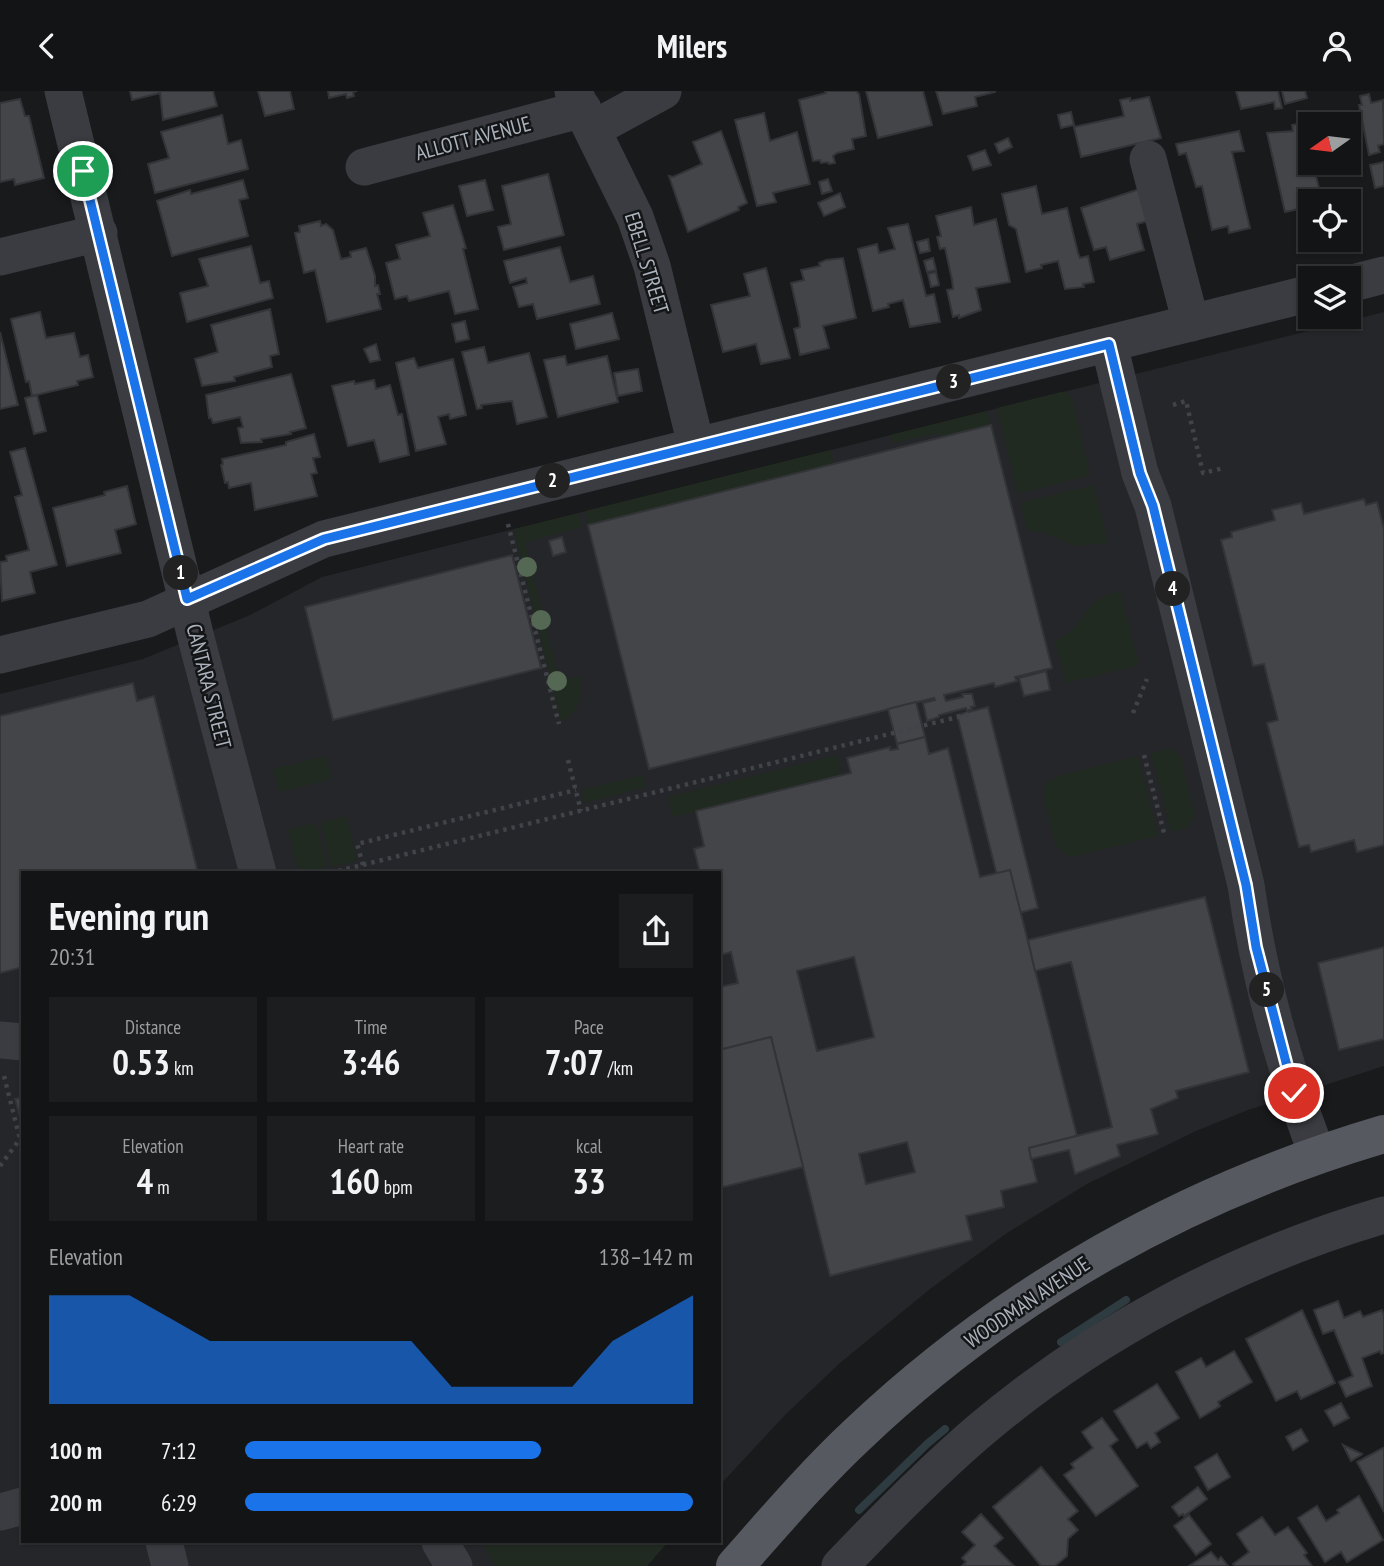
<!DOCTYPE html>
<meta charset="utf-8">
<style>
body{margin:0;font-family:"PT Sans Narrow",sans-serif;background:#1c1d1e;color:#f1f3f6;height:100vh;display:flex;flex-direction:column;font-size:26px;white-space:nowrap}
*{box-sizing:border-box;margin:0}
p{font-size:23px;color:#9d9ea0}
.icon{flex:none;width:38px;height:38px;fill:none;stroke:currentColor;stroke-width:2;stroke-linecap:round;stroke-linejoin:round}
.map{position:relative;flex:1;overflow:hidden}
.details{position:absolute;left:21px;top:780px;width:700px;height:672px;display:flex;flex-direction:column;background:#131415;border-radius:0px;box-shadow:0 2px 5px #0004,0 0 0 2px #323334}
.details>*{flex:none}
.needle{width:46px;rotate:256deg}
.buttons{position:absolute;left:1298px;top:21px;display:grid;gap:14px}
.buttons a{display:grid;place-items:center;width:63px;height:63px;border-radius:0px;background:#131415;box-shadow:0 2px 5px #0004,0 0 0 2px #323334;font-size:35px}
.pin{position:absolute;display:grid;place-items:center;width:60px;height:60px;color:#fff;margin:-30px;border:4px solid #fff;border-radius:50%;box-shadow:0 2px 7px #0007}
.km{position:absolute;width:35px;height:35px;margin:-18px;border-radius:50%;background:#222;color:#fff;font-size:19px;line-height:35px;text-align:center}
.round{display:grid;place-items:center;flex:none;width:74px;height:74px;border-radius:0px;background:#1c1d1e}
.headline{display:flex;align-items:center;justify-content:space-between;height:119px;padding:0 28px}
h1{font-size:38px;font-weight:600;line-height:52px}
.stats{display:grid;grid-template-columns:repeat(3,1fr);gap:10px;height:119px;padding:7px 28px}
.stats div{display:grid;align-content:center;border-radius:0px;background:#1c1d1e;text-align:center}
.stats b{font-size:35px;font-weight:600}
.stats small{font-size:19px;font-weight:400}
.stats p{font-size:19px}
.chart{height:196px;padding:14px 28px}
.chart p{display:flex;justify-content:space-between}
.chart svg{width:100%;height:126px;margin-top:7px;fill:#1a73e8;opacity:.7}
ul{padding:0 28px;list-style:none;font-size:23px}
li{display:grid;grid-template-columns:112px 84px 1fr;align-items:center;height:52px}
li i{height:18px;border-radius:9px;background:#1a73e8}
header{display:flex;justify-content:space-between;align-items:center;height:91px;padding:0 28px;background:#131415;font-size:32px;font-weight:600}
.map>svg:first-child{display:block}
.built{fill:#252629}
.green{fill:#212a21}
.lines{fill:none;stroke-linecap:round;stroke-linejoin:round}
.stream{stroke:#2e3b41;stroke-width:8}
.building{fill:#434549;stroke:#333438;stroke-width:2;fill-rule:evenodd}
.path{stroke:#404348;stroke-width:4.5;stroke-dasharray:3.5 5;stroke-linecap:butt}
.minor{stroke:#3a3c41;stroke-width:37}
.major{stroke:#565960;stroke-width:38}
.tree{fill:#546854}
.route-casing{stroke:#fff;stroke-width:14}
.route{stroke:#1a73e8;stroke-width:9}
.labels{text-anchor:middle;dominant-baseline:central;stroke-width:5;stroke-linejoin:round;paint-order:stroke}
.street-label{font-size:21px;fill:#abb2bc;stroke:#141517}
</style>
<header><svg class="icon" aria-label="back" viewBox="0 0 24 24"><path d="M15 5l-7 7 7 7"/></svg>Milers<svg class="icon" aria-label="person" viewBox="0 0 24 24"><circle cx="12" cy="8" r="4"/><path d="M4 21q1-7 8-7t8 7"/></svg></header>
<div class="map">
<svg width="1384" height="1475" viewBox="0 0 1384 1475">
<rect width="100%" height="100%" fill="#191a1c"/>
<path class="built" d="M1384,221V975L1248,1019L1196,1040L1087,1093L1007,1142L930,1198L840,1272L785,1324L719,1395V782H23V1451H668L647,1475H0V603L143,568L250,524L322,486Z"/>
<g class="green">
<path d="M1061,301L1068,302L1072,308L1090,384L1018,403L997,317Z"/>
<path d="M987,320L991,334L940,346L938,342L892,352L890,344Z"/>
<path d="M830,359L834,373L588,434L585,420Z"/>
<path d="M1093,394L1108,452L1075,455L1044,441L1028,440L1020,412Z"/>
<path d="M579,422L582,436L525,451L559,589L581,586C583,604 579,622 561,631L514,438Z"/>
<path d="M1120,501L1139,574L1066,592L1055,549C1090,536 1077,509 1120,501Z"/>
<path d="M1168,658L1176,661L1181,667L1195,724L1187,737L1171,741L1151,662Z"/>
<path d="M837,664L842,684L673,726L668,706Z"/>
<path d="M326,665L332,688L279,701L273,678Z"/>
<path d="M1138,665L1158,745L1075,765H1067L1055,753L1043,706L1046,692L1055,686Z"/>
<path d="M643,684L646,696L584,712L581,699Z"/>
<path d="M346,725L357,770L331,776L321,732Z"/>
<path d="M316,732L327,776L299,782L288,739Z"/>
<path d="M482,1451H668L647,1475H495Z"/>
</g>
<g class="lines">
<g class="stream">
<path d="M1061,1251L1126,1209"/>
<path d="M859,1419L927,1353L945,1338"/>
</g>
</g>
<g class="building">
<path d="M130,0H213L217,15L163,29L160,2L132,9Z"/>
<path d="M258,0H290L294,18L265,25Z"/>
<path d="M328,0H357L353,1L354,5L347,7L346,3L329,7Z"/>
<path d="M825,0H856L859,3L866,45L852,48L854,58L837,62L833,65L835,72L829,73L828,71L821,72L820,69L813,70L799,9L826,2Z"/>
<path d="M866,0H923L932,34L878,47Z"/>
<path d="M936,0H995V1L975,6L977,15L943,23Z"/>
<path d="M1236,0H1278L1282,17L1275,18L1274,11L1241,18Z"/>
<path d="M1282,0H1305L1307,7L1285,13Z"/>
<path d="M1369,3L1371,12L1383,9L1384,53L1378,55L1380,61L1369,64L1359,14H1362L1360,5Z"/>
<path d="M1149,6L1161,47L1081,66L1074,36L1124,25L1120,9L1130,7V10Z"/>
<path d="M20,8L25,25H29L44,87L15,94L14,88L0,91V12Z"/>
<path d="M1071,21L1074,34L1061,37L1058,24Z"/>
<path d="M764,22L770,50L797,41L810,93L773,102L776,111L757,115L735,29Z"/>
<path d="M222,24L228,53L241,49L248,78L155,102L148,73L169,67L161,41Z"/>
<path d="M1308,31L1310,40L1306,41L1311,72H1313L1322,110H1311V115L1285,121L1267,42L1293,40L1292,34Z"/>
<path d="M721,40L747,112L738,116L739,119L688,141L669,85L673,86L702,73L693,51Z"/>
<path d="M1239,40L1244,60L1232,61L1250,137L1229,142L1228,135L1212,139L1202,95L1196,96L1186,62L1179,64L1176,53Z"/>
<path d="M1008,47L1012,56L999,62L995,53Z"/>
<path d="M985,59L991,74L973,79L968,65Z"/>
<path d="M1384,71V95L1375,97L1370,74Z"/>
<path d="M548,83L564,144L504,159L498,136L511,133L502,95Z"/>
<path d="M828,88L832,100L822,103L819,91Z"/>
<path d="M243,89L248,107L239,109L248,145L172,165L157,110L190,99L191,103Z"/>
<path d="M485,89L493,119L467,125L459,95Z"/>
<path d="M1036,95L1042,123L1067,117L1078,162L1080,167L1088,165L1094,191L1083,193L1084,196L1065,198L1058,170L1041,174L1042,177L1026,181L1016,138L1009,134L1002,103Z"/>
<path d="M1146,96L1155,128L1137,133L1144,159L1110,169L1106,156L1094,159L1081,117Z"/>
<path d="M840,102L845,116L824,125L818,112Z"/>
<path d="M453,114L466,157L463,158L478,218L455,223L449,200L409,210L407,205L395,208L386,172L400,168L396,154L430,145L423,122Z"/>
<path d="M971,116L974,134L996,128L1010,191L976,197L981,219L959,227V224L953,226L947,199L953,198L952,189L945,157L940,158L937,146L941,145L936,125Z"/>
<path d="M320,130L321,135L326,133L333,139L341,168L351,166L350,161L366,157L375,185V195L378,194L380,203H377L381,218L327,231L315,179L304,182L295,142L300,141L299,135Z"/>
<path d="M908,133L926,205L934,203L940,231L910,236L903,209L888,213L889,216L873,220L858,158L877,153L879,162L895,158L888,137Z"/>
<path d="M928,148L930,160L920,162L917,151Z"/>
<path d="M251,155L260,192L269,190L273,207L187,231L180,202L208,195L199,168Z"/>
<path d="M560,156L570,191L593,185L600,213L537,228L533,213L519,216L513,196L527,192L526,187L510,192L504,170Z"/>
<path d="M843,167L856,227L823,235L829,257L800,264L794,238L800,236L799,227L791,192L804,189L801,179L820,175L819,172L826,169Z"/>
<path d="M933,167L936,179L927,181L924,170Z"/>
<path d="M766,177L790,267L761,273L756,253L723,261L711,214L750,205L744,183Z"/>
<path d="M936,181L939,194L931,196L928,183Z"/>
<path d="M270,218L279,263L270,265L272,276L234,286L235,290L202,295L195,268L218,261L211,234Z"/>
<path d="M40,221L46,247L74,242L80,266L88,264L93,286L77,290L78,294L32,305L29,290L26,291L11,228Z"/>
<path d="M612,222L619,248L576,258L570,233Z"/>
<path d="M465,230L469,248L456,251L452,233Z"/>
<path d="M0,241L18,314L0,318Z"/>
<path d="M376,253L380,269L370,271L364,258Z"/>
<path d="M484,256L488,272L529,262L547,326L517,333L512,310L481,314L482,317L477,318L462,261Z"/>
<path d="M565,265L567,274L607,265L618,311L558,326L544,269Z"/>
<path d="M414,267L418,277L453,268L466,324L450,328L449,323L438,326L446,353L416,360L396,272Z"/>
<path d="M638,278L642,300L618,305L614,282Z"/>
<path d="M291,283L306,337L290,341L291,343L261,348L262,351L241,352L238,337L243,336L240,326L213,332L211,327H209L206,304Z"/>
<path d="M374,289L376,298L390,294L398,324L402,323L409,364L380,371L374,349L348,355L332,295L354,290L355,293Z"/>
<path d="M37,304L46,340L34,343L25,307Z"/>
<path d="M991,334L1052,577L1015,586L1017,590L995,596L994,592L944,604L946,610L963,606L962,603H972L975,615L971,616L972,618L967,620L966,617L939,624V626L927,630L923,612L935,609L934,607L649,678L588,434Z"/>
<path d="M314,343L320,366L313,367L317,382L311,383L317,405L255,419L251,392L229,397L228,391L225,392L221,374L223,373L222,368L286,354V351Z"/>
<path d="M25,357L57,474L30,481L35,502L2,510L0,471L7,470L6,465L29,459L15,406L22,404L10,361Z"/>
<path d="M127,395L136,433L115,439L121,462L67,475L53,417L105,404L104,401Z"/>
<path d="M1364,408L1366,414L1377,411L1384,438V754L1357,761L1354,749L1311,761L1309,754L1299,756L1267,632L1278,629L1264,573L1253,575L1221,449L1232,446L1231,441L1275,429L1272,419L1301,412L1304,423Z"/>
<path d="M562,446L566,461L553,465L549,450Z"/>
<path d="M512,464L541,577L333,629L305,516Z"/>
<path d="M1046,580L1050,599L1024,605L1019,587Z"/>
<path d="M133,592L137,610L154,605L198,782H23V876L0,882V625Z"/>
<path d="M916,611L925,646L897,653L888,618Z"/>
<path d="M988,616L1038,817L1007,825L957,624Z"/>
<path d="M925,646L929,663L948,657L980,786L1010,779L1077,1045L1029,1057L1037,1091L1001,1100L1004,1116L966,1125L972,1149L830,1185L771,946L719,959V896L738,892L731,861L720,864L719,861V782H700L694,758L704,755L696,720L851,682L847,667L890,656V659L898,658L897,653ZM854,866L874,946L817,960L797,880ZM907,1051L915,1081L866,1093L859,1063Z"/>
<path d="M1205,806L1249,981L1176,1000L1178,1007L1151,1018L1158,1043L1117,1054L1120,1065L1075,1083L1069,1059L1031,1068L1029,1057L1112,1036L1071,871L1035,880L1028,849Z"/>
<path d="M1384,856V948L1339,959L1318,872Z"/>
<path d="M771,946L803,1076L719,1097V959Z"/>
<path d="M23,1006V1037L15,1008Z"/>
<path d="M1338,1210L1344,1227L1360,1220L1363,1226L1382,1219L1384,1225V1262L1381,1263L1380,1260L1362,1267L1372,1295L1346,1306L1339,1291L1353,1285L1334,1239L1323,1243L1314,1219Z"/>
<path d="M1302,1219L1335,1292L1301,1308L1297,1300L1276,1310L1246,1248Z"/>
<path d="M1234,1260L1252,1291L1218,1311L1220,1315L1200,1327L1176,1281L1201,1267L1206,1276Z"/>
<path d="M1157,1293L1179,1327L1155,1342L1160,1351L1151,1357L1147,1351L1137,1357L1114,1320Z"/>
<path d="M1341,1312L1349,1327L1334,1335L1325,1320Z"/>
<path d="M1102,1327L1118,1349L1110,1355L1138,1395L1096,1425L1064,1384L1074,1377L1071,1373L1093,1357L1082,1341Z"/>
<path d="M1301,1338L1308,1350L1293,1359L1286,1346Z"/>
<path d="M1343,1354L1362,1363L1361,1364L1351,1370Z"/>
<path d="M1383,1357L1384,1358V1421L1357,1371Z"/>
<path d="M1217,1363L1230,1386L1208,1399L1195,1376Z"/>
<path d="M1041,1376L1078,1420L1068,1428L1078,1439L1068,1448L1067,1465L1055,1475H1041L993,1416Z"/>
<path d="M1198,1396L1207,1408L1184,1425L1183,1423L1179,1425L1172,1416Z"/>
<path d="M1359,1405L1383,1449L1347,1471L1341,1461L1325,1471L1298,1427L1317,1415L1326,1430L1339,1422L1337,1419Z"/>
<path d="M981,1423L1003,1447L994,1455L1014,1475H962L966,1471L962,1467L975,1454L962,1441Z"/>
<path d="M1189,1424L1211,1453L1196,1464L1174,1435Z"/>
<path d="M1262,1426L1275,1444L1288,1436L1307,1462L1304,1464L1312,1475H1235L1233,1473L1249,1461L1237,1443Z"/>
<path d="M1211,1461L1218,1469L1221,1466L1228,1475H1189Z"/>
</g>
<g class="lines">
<g class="path">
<path d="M1173,314L1186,310L1203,382L1224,377"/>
<path d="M508,433L559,633"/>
<path d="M1133,622L1147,588"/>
<path d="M1144,664L1165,746"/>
<path d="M568,669L581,720"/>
<path d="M363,774L357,753L576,699"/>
<path d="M330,782L974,622"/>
<path d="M4,985L23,1060"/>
<path d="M0,1075L20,1048"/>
</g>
<g class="minor">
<path d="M63,0L196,547L258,782"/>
<path d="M573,0L635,126L652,175L696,354"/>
<path d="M593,38L663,0"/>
<path d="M1148,68L1191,232"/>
<path d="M364,76L583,18"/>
<path d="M0,166L99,142"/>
<path d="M1349,193L1384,184"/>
<path d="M1109,253L1140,382L1153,415L1246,794C1259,887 1284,976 1317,1063"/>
<path d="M0,564L148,528L324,448L1311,202"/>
<path d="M0,949L23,951"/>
<path d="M0,1421L23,1415"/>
<path d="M164,1451L170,1475"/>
<path d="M440,1451L454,1475"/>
<path d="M840,1475C884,1429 929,1383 978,1341C1094,1242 1237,1167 1384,1124"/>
</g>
<path class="major" d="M735,1475C775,1430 814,1384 858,1343C1008,1201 1187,1101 1384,1043"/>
</g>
<g class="tree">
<circle cx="527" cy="476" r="10"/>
<circle cx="541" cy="529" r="10"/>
<circle cx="557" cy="590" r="10"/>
</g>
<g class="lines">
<g class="route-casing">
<path id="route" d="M83,80L187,508L324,448L1109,253L1140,382L1153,415L1165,464L1246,794L1256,856L1294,1002"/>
</g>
<use href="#route" class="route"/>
</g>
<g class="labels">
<g class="street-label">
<text transform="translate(473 47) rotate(-15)">ALLOTT AVENUE</text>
<text transform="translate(647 172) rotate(73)">EBELL STREET</text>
<text transform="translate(209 595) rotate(76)">CANTARA STREET</text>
<text transform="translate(1027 1211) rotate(-34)">WOODMAN AVENUE</text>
</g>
</g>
</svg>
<div class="buttons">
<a><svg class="needle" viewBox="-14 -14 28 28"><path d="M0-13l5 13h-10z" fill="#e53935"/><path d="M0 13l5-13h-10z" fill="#9d9ea0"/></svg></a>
<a><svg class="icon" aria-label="locate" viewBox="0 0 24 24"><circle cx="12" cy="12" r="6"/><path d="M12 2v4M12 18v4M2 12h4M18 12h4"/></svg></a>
<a><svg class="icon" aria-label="layers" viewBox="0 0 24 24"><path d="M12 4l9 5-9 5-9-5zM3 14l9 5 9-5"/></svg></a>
</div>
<div class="pin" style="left:83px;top:80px;background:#1e9e55"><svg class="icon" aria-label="arrive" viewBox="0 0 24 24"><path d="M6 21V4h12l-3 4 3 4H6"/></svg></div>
<div class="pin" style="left:1294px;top:1002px;background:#d93025"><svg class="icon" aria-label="check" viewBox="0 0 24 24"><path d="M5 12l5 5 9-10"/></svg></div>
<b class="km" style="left:181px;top:482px">1</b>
<b class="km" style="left:553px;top:390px">2</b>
<b class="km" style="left:954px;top:291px">3</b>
<b class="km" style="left:1173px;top:498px">4</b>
<b class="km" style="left:1267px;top:899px">5</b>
<section class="details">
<div class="headline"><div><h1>Evening run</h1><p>20:31</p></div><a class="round"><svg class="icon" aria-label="share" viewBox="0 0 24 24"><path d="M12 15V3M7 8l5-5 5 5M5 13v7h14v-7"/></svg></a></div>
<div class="stats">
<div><p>Distance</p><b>0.53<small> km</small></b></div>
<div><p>Time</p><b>3:46</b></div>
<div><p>Pace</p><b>7:07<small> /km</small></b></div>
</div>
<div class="stats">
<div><p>Elevation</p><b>4<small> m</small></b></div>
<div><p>Heart rate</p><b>160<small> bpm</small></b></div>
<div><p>kcal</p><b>33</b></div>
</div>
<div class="chart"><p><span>Elevation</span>138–142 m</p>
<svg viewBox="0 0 160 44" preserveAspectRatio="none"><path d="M0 44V6L10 6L20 6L30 14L40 22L50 22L60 22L70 22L80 22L90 22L100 38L110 38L120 38L130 38L140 22L150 14L160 6V44z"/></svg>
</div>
<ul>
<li><b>100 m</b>7:12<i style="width:66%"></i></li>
<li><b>200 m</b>6:29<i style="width:100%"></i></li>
</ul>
</section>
</div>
